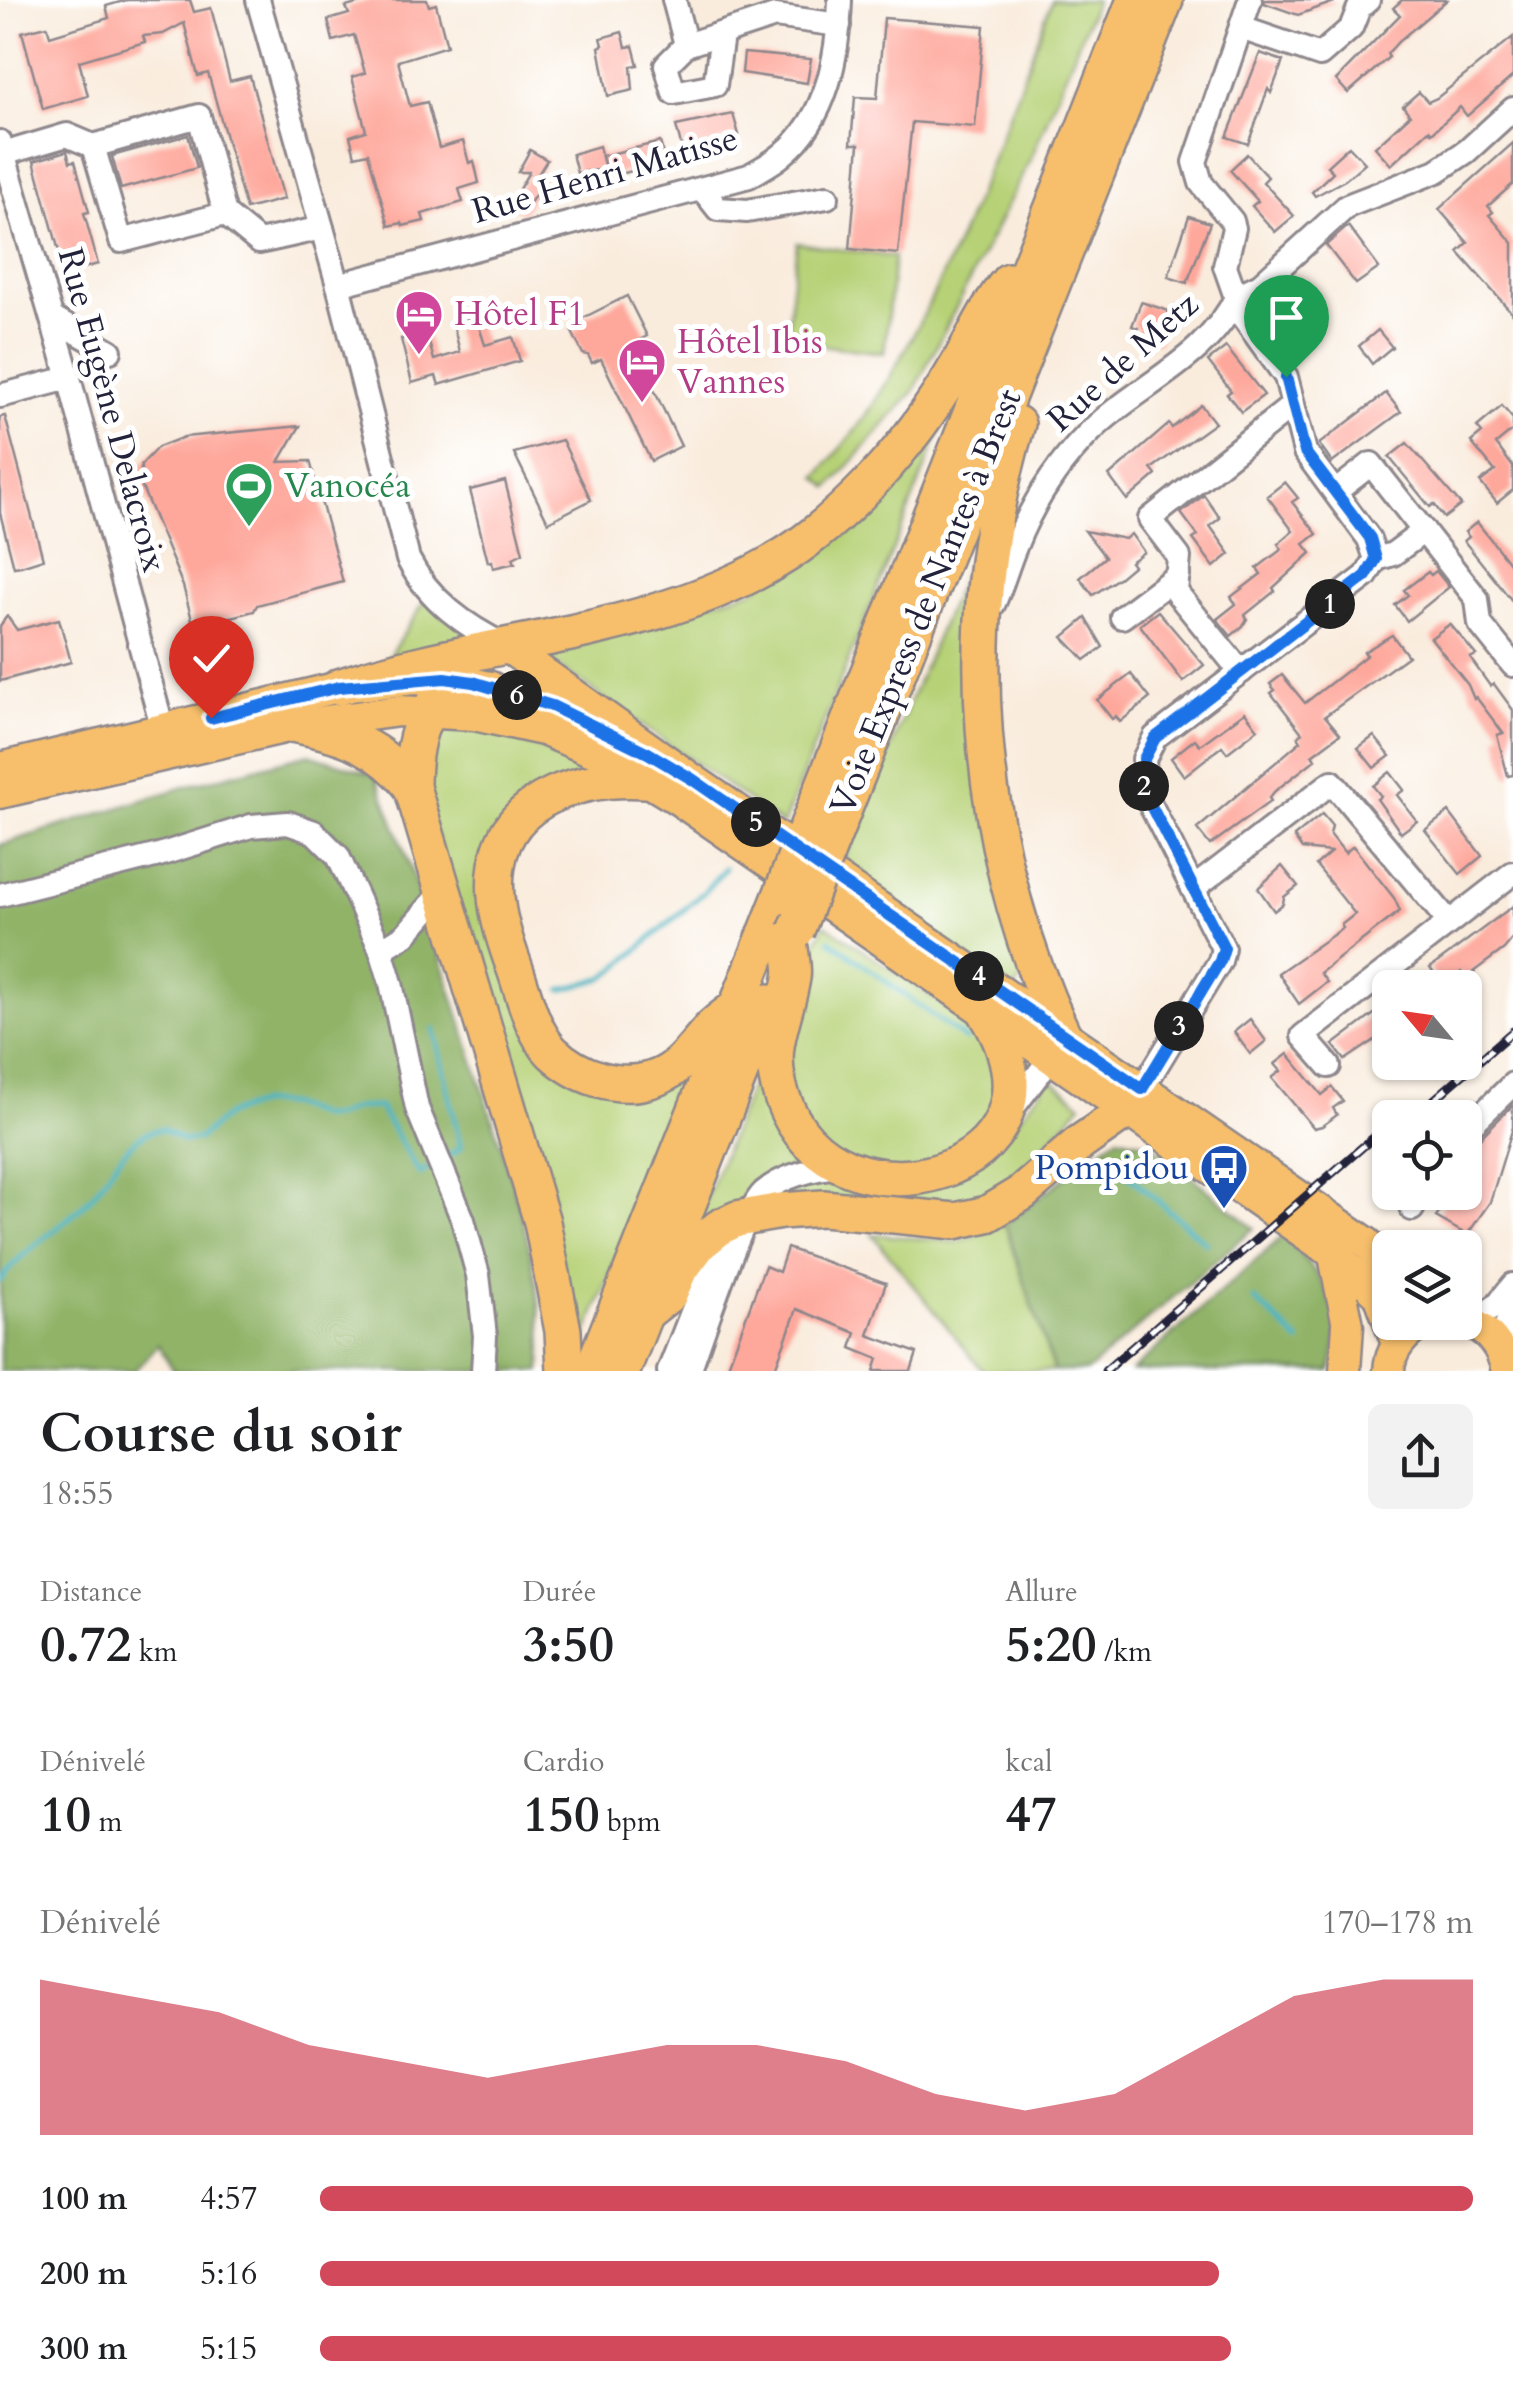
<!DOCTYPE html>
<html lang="fr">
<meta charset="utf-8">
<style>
body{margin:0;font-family:Cardo,serif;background:#f2f2f2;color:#202124;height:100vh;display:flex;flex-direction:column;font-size:38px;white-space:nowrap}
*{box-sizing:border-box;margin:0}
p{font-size:32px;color:#757577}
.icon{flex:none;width:55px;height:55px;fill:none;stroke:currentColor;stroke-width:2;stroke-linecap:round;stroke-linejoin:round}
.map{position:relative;height:1371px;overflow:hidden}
.side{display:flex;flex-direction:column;background:#fff;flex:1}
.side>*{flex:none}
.needle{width:65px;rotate:299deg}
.controls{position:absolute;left:1372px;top:970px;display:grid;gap:20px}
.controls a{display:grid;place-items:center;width:110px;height:110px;border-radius:15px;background:#fff;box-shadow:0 2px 8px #0004;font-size:50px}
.pin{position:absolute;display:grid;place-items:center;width:85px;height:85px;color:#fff;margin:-102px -42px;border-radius:50% 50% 50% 0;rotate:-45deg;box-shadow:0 0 10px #0007}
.pin .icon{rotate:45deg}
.km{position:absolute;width:50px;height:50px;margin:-25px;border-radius:50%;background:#222;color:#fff;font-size:28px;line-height:50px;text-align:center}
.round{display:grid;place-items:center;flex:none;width:105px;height:105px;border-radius:15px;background:#f2f2f2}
.overview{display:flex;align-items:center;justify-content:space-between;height:170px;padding:0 40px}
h1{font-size:55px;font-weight:800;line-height:75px}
.figures{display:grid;grid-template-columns:repeat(3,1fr);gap:15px;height:170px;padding:10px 40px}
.figures div{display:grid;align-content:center}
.figures b{font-size:50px;font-weight:800}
.figures small{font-size:28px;font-weight:400}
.figures p{font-size:28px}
.chart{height:280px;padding:20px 40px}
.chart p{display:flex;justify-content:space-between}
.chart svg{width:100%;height:180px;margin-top:10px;fill:#d1495b;opacity:.7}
ul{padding:0 40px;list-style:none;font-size:32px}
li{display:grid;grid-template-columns:160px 120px 1fr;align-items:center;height:75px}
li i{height:25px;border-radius:12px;background:#d1495b}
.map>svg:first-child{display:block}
.green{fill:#b6d176;stroke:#6c7a58;stroke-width:2.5}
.forest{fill:#90b367;stroke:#596a51;stroke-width:2.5}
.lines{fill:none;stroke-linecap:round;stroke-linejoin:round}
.stream{stroke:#46b3c1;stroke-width:5}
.building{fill:#fea79b}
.minor-casing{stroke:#8e878c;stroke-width:28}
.major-casing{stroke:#8e878c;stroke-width:35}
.highway-casing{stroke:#8e878c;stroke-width:40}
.minor{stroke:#fff;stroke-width:22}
.major{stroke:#f7bf6c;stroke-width:30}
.highway{stroke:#f7bf6c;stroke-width:35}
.rail-casing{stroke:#22223b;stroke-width:9}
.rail{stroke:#fff;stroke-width:5;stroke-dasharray:15;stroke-linecap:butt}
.highway-bridge-casing{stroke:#8e878c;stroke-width:40;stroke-linecap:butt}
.highway-bridge{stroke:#f7bf6c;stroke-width:35}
.route-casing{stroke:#fff;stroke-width:20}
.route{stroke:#1a73e8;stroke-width:12}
.labels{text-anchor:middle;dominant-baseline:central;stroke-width:10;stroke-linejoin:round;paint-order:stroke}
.street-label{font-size:35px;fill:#22223b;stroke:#fff}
.hotel-label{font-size:35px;fill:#b23c85;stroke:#fff;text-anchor:start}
.leisure-label{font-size:35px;fill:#27864d;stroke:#fff;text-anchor:start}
.transit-label{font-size:35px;fill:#164399;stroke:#fff;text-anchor:end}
</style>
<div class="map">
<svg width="1513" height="1371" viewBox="0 0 1513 1371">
<rect width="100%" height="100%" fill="#fff"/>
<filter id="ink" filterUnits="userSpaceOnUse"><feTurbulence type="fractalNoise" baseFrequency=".01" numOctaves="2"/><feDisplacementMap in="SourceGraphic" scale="20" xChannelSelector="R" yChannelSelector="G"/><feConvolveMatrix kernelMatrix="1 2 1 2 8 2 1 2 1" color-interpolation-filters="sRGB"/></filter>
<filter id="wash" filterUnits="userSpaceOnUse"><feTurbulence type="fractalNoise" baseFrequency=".0048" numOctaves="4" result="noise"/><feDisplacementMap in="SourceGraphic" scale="40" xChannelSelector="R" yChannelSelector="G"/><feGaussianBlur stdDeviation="2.25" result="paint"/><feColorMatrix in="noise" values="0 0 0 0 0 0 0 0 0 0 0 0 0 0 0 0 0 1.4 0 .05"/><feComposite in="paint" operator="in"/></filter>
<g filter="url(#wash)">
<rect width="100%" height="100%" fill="#f9ecdd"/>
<g class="green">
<path d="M1052,0H1096L1032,156L914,391L829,488L817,477C834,455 854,434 869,411C949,287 1000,138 1052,0Z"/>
<path d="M797,243L894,257L884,353L786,341Z"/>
<path d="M958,386L783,825L537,651L754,590Z"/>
<path d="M983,526L976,634L1025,973L1014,991L841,866Z"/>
<path d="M427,598L476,638L385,662Z"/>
<path d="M435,726L490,730L609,772L571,779L488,878L562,1071L696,1061L574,1365L423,789Z"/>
<path d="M825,924L980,1030L1011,1128L1050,1078L1082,1104L1017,1176L977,1201L694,1229L762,1057Z"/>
<path d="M1005,1224L1054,1371H983L872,1234L957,1242Z"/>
</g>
<g class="forest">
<path d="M309,754L375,775C416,875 447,977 480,1080C507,1165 549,1281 541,1371H174L158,1345L134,1371H0V845L194,784Z"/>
<path d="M1118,1136L1153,1145L1254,1228L1087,1371H1054L1005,1224Z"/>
<path d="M1282,1237C1310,1260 1336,1293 1337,1331C1337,1344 1333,1358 1331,1371H1132Z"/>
</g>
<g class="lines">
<g class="stream">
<path d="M830,940L966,1040"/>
<path d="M562,990L603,978L616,969L704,892L725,868"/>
<path d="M434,1029L461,1148L443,1159"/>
<path d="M1107,1156L1206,1243"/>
<path d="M0,1281C25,1246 63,1229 91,1197C107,1178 120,1151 140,1137C147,1132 154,1130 162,1129L184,1141L198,1139L228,1114L262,1103L288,1104L321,1117H334L355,1108L379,1107L420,1174L434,1165"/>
<path d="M1254,1299L1300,1342"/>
</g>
</g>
<g id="blocks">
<g class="building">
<path d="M127,0H190L194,12L211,8L230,81L250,76L284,199L246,209L208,73L198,76L184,23L163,34L143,36L145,42L79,61L88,96L43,109L22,32L47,26L50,36L109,18L106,6Z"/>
<path d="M370,0H427L429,6L436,4L447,46L398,61L410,106L427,102L439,148L463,141L469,163L474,161L479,183L459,189L463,202L422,214L424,221L403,226L402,223L389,226L368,153L355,156L350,136L366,131L352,77L365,73L354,35L333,41L328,20L349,14L346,7Z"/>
<path d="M1265,0H1334V2L1298,15L1264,3Z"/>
<path d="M1402,0H1447L1399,41L1387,54L1389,57L1348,93L1336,80L1400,15L1393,8Z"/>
<path d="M884,18L984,26L975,127L912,122L898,254L850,249L859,144H851L855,97L877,98Z"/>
<path d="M622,32L626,47L633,46L638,65L631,66L633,90L608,96L599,47L603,45L601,38Z"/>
<path d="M1513,37V76L1467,116L1460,107L1432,133L1429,130L1391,165L1375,147L1410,115L1403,106L1419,92L1428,102L1437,98Z"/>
<path d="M744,53L811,59L807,83L742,73Z"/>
<path d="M1260,53L1283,61L1271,93L1268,89L1248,144L1227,137Z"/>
<path d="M733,114L739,135L693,150L692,146L682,149L676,126Z"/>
<path d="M188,135L197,168L121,189L112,156Z"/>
<path d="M660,142L666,163L607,177L602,156Z"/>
<path d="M1513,143V184L1488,206L1493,212L1489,215L1513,243V314L1458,252L1468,243L1439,209Z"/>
<path d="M599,146L605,169L577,173L572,154Z"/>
<path d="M1349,146L1365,163L1345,180L1315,196L1312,192L1333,172L1327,166Z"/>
<path d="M530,150L547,160L537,176L545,181L523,213L509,206L529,172H518Z"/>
<path d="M67,151L70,162L75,161L89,212L84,213L98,264L65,273L34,161Z"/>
<path d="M1247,154L1268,177L1263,182L1294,216L1275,232L1252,206L1258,201L1230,170Z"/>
<path d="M1189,216L1210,223L1187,283L1168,277Z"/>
<path d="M1348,226L1379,268L1356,284L1326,245Z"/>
<path d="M627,296L647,336L632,344L681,446L651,461L601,359L592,363L588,355L583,354L572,332L580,328L577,321Z"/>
<path d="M1141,302L1169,311L1158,343L1136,334L1138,328L1132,326Z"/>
<path d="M476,317L485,345L513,337L520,361L439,385L436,376L412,383L401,339L426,332L434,360L460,352L453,324Z"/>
<path d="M1378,330L1392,347L1372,364L1359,346Z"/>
<path d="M1226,347L1264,395L1241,412L1227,394L1231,391L1208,361Z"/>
<path d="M1386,393L1401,412L1332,463L1319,444Z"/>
<path d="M1201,405L1215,423L1151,469L1156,475L1127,500L1109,476L1169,424L1172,428Z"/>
<path d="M1502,406L1513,419V430L1496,444L1513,467V490L1497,503L1480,482L1495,471L1471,442L1482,433L1477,427Z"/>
<path d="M5,416L43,559L21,566L14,567L0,513V417Z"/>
<path d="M300,426L279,462L310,461L343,582L257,605L254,611L194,627L183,586L141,485V465L158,447L184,437Z"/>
<path d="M562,440L591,500L548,522L514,453Z"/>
<path d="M1407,443L1461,505L1444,518L1434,504L1430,507L1389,457Z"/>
<path d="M505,481L523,553L513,558L515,563L493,568L492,561L488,562L470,490Z"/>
<path d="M1285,482L1298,498L1292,502L1317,534L1304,544L1311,553L1273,588L1275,591L1245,615L1247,619L1242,627L1231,636L1217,619L1236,604L1231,597L1261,574L1257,568L1282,549L1278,544L1293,531L1267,496Z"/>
<path d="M1204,495L1220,518L1210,526L1230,554L1214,567L1193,539L1198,536L1181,513Z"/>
<path d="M1477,522L1513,568V602L1464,541L1469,537L1465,532Z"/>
<path d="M1085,531L1125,539L1131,534L1144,552L1130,562L1133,566L1120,577L1093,595L1080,578L1105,557Z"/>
<path d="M1436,571L1449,587L1407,621L1395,605L1408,595L1404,590L1428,572L1431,575Z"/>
<path d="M1158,611L1204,665L1183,682L1140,625Z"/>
<path d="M7,616L17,630L59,619L71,662L0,681V626Z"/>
<path d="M1086,618L1103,647L1085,660L1063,637Z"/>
<path d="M1450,624L1476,655L1470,658L1490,686L1494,684L1513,710V775L1508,776L1497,735L1503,733L1476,697L1474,699L1468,685L1431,638Z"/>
<path d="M1392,635L1408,656L1325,716L1340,734L1312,755L1316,759L1275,791L1269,798L1271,801L1210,845L1197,829L1301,741L1298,736L1302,733L1271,693L1275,690L1270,684L1282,675L1305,703L1367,655L1364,652Z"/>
<path d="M1131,674L1150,698L1120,722L1116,716L1112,719L1097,700Z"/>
<path d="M1245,712L1258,729L1227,753L1222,746L1184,776L1171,758L1195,739L1200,745Z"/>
<path d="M1374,736L1390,756L1374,768L1358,748Z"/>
<path d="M1390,772L1404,790L1397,795L1417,821L1401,833L1377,799L1381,796L1373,786Z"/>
<path d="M1449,812L1482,856L1460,874L1425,830Z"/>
<path d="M1322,814L1332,826L1330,834L1345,853L1353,846L1394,898L1400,911L1320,973L1327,982L1299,1004L1278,973L1343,928L1341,925L1355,914L1316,865L1331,852L1302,849L1294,837Z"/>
<path d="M1282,866L1298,886L1284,897L1283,904L1274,911L1258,888Z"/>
<path d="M1513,906V938L1504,949L1465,978L1461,972L1441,988H1418L1435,975L1430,968Z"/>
<path d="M1390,1002V1030L1345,1060L1333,1045Z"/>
<path d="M1250,1019L1266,1041L1250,1054L1234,1032Z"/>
<path d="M1288,1054L1322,1095L1332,1087L1343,1101L1333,1108L1337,1115L1322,1126L1314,1128L1272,1078L1281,1071L1275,1064Z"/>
<path d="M1513,1105V1127L1490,1202L1467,1235L1436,1217L1450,1192H1465V1146L1476,1142Z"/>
<path d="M787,1248L886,1283L868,1335L917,1353L911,1371H874L878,1359L851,1348L856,1333L797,1309L774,1371H726L765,1266L779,1272Z"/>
</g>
</g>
</g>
<g filter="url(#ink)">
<use href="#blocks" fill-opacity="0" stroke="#8e878c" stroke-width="2.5"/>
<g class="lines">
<g class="minor-casing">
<g id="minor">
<path d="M258,0L338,285L408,559C429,600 465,626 506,646"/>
<path d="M674,0L686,45"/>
<path d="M1241,28L1320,55L1351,28L1359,8L1368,0"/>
<path d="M722,35L715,85L674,93L666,65L686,45L775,16L839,25"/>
<path d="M0,142L69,378L166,741"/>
<path d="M93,146L199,116L225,214"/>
<path d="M93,146L121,241L225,214"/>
<path d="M3,154L67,135L93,146"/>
<path d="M703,190L718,209L747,211L827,197"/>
<path d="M225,214L259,242L322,228"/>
<path d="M338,285L749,176C760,169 773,163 783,154C828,117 838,55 840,0"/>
<path d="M52,318L110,351"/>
<path d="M0,396L69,378"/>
<path d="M1335,492L1371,464L1477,599L1480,624L1513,665"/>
<path d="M1376,559L1393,554L1424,531"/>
<path d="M993,605C1002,586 1007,566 1015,547C1031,506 1055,468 1086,436C1134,386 1206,362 1237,296L1260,285L1347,206L1437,171L1467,151L1513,109"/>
<path d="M1122,617L1178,575"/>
<path d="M1241,672L1176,592L1179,557L1150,519L1293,405"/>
<path d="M1194,888L1332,782L1449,922"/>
<path d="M0,895L159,855L251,826L288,823L314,832L338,856L381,950L391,983L417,1108L463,1220L478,1275L485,1336L483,1371"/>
<path d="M381,950L405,935L444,890"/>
<path d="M1329,1066L1303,1036L1513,873"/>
<path d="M1142,1089L1220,961L1223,948L1146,796L1144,759L1155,737L1366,576L1376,559L1369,539L1305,452L1286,377L1243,317L1225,266L1234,228L1232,221L1201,183L1195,162L1250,0"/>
<path d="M1005,1118L1043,1068L1064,1054"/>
<path d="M1465,1131L1513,1084"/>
<path d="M1412,1209L1421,1192"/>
<path d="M1470,1322L1496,1306L1513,1285"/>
<path d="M1498,1346L1513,1308"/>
<path d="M669,1371L709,1269L717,1254L735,1237"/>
<path d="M689,1371C703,1334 740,1215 764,1192C785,1174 817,1168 844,1165"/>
</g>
</g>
<g class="major-casing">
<g id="major">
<path d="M506,646L692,779L1367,1243L1390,1265"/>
<path d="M0,768L339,687L414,679L473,683L552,706L597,727"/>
<path d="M0,793L297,725L399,711L474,715L543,730L611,759L679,800L1333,1253L1379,1294L1397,1344"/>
<path d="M1334,1256L1348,1325L1345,1371"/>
<path d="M1465,1320C1489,1330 1502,1346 1507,1371"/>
<path d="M1389,1371C1390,1348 1405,1333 1424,1322"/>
</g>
</g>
<g class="highway-casing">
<g id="highway">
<path d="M1017,424C957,623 975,846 1062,1033"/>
<path d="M339,687C484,637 653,639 787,554C818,534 847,507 873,480C905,446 934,406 958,365C975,336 987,307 1009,281"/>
<path d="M489,689C474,691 455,691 442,698C416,714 412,760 412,787L542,1222L563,1331L565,1371"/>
<path d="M297,725C345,734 381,747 412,787"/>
<path d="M647,780C587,776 508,794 497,865C491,900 503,936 515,969C524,995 532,1031 552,1052C577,1076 616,1090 650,1080C680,1072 692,1048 712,1027C719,1020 728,1014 736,1008"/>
<path d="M803,838L1135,0"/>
<path d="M826,854L1165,0"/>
<path d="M790,948C791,958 794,969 792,978C784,1025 765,1047 782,1097C832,1243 1087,1176 987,1014"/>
<path d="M645,1313L669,1294L679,1271L700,1243L720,1227L737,1219L781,1211L823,1208L955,1221L987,1214L1022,1193L1080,1143L1126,1111"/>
<path d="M592,1371L781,896"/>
<path d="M622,1371L768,1002"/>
</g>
</g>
<use href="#minor" class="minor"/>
<use href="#major" class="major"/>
<use href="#highway" class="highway"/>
<g class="rail-casing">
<g id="rail">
<path d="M1413,1118L1513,1031"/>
<path d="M1105,1371L1390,1123"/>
</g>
</g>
<use href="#rail" class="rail"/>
<g class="highway-bridge-casing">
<g id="highway-bridge">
<path d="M781,896L803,838"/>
<path d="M796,931L826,854"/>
</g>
</g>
<use href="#highway-bridge" class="highway-bridge"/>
</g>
</g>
<g class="lines" filter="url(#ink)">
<g class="route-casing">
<path id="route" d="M211,718L339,687L445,678L473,682L552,706L648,753L692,779L1142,1089L1220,961L1224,948L1146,796L1144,759L1155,738L1366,576L1376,559L1370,538L1305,452L1286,377"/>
</g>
<use href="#route" class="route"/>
</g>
<defs>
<g id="hotel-pin" transform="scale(2.5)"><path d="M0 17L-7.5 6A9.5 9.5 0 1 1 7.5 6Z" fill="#d1479c" stroke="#fff"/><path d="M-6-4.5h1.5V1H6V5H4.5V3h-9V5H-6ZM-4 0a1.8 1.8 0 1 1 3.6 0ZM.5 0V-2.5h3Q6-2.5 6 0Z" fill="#fff"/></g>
<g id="stadium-pin" transform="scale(2.5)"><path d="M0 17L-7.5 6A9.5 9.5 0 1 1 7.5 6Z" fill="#2e9e5b" stroke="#fff"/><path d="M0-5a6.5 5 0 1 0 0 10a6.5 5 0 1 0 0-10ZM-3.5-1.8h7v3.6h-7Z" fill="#fff"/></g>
<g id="bus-pin" transform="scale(2.5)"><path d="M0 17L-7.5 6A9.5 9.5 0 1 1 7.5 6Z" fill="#1a4fb4" stroke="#fff"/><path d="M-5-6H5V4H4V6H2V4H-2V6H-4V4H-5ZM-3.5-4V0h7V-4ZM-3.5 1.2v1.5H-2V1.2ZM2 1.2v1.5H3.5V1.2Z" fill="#fff"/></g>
</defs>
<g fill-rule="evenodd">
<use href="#hotel-pin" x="419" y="314"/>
<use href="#hotel-pin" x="642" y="362"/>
<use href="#stadium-pin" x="249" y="486"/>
<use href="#bus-pin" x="1224" y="1168"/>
</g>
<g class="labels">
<g class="street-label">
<text transform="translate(605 175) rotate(-16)">Rue Henri Matisse</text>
<text transform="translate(1123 362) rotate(-42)">Rue de Metz</text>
<text transform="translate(112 410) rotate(75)">Rue Eugène Delacroix</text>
<text transform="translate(926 602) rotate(-68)">Voie Express de Nantes à Brest</text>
</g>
<g class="hotel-label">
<text x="454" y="314">Hôtel F1</text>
<text x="677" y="342">Hôtel Ibis<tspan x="677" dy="40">Vannes</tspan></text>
</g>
<g class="leisure-label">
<text x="284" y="486">Vanocéa</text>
</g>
<g class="transit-label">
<text x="1189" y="1168">Pompidou</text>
</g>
</g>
</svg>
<div class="controls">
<a><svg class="needle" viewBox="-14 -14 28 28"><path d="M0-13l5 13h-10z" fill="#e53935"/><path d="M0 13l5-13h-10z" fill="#757577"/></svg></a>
<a><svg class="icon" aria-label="locate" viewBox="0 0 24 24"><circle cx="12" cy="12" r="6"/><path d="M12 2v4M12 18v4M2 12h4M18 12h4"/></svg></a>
<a><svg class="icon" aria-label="layers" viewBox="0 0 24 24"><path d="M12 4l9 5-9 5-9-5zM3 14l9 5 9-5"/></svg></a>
</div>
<div class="pin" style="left:1286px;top:377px;background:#1e9e55"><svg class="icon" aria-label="arrive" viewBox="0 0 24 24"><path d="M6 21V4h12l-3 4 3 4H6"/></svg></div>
<div class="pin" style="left:211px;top:718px;background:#d93025"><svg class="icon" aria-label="check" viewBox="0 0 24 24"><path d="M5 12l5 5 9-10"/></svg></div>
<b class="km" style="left:1330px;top:604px">1</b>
<b class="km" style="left:1144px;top:786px">2</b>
<b class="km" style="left:1179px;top:1026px">3</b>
<b class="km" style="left:979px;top:976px">4</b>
<b class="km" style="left:756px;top:822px">5</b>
<b class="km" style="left:517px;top:695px">6</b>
</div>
<section class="side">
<div class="overview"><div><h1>Course du soir</h1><p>18:55</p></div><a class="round"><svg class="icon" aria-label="share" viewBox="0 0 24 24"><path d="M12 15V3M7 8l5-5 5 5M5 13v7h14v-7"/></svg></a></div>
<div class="figures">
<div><p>Distance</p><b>0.72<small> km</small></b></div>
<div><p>Durée</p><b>3:50</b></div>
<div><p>Allure</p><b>5:20<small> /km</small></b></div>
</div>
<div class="figures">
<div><p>Dénivelé</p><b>10<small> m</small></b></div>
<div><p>Cardio</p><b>150<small> bpm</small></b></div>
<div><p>kcal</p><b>47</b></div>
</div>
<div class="chart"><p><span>Dénivelé</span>170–178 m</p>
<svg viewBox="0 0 160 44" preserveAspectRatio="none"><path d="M0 44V6L10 10L20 14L30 22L40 26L50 30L60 26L70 22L80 22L90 26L100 34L110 38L120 34L130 22L140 10L150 6L160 6V44z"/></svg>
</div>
<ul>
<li><b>100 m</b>4:57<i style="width:100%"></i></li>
<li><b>200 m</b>5:16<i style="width:78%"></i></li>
<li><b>300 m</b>5:15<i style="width:79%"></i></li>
</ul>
</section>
